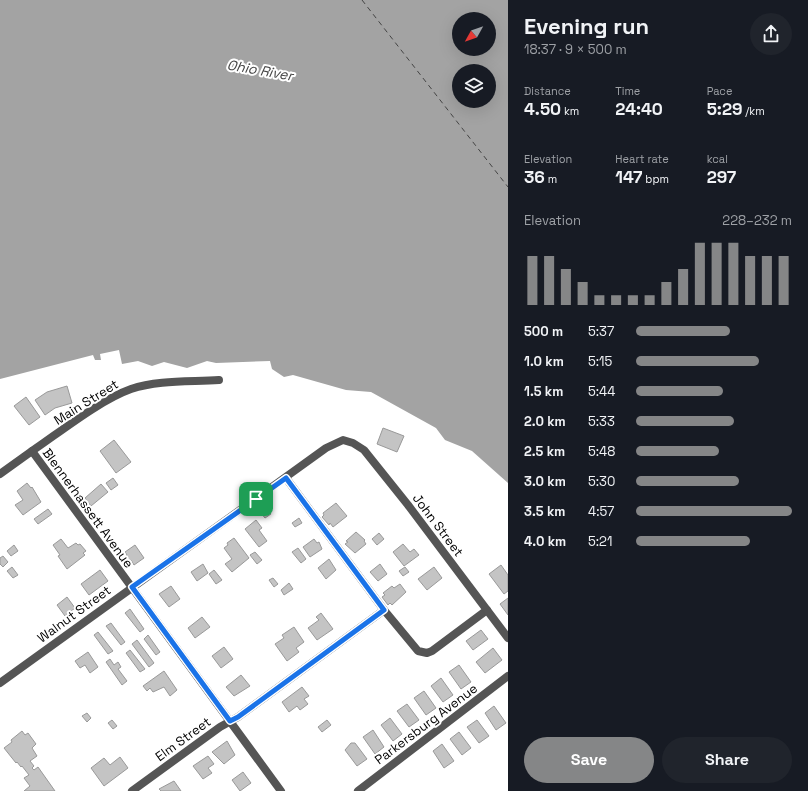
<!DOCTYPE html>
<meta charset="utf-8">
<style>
body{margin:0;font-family:"Space Grotesk",sans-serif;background:#20242c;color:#f1f3f6;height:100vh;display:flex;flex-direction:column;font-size:15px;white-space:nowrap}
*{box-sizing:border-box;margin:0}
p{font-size:13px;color:#9ea1a6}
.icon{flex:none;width:22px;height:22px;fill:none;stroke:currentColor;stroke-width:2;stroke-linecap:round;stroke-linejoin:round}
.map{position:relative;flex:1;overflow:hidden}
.details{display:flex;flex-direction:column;background:#171b24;width:300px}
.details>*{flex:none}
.needle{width:26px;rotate:230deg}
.tools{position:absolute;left:452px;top:12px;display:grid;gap:8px}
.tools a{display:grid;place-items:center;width:44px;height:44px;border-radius:50%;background:#171b24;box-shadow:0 4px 16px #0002;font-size:20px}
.pin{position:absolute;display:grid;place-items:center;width:34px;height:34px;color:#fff;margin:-17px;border-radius:8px;box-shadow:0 2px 6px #0006}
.round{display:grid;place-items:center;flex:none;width:42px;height:42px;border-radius:21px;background:#20242c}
.head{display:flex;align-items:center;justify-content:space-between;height:68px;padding:0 16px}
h1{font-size:22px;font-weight:700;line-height:30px}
.figures{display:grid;grid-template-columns:repeat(3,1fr);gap:6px;height:68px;padding:4px 16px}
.figures div{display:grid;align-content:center}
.figures b{font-size:17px;font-weight:700}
.figures small{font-size:11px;font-weight:400}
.figures p{font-size:11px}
.chart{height:112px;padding:8px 16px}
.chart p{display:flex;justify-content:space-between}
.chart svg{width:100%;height:72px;margin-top:4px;stroke:#858687;stroke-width:6}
.primary-button{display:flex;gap:8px;margin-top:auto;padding:8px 16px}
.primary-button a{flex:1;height:46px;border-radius:24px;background:#858687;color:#fff;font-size:16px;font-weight:700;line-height:46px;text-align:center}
.primary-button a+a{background:#20242c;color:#f1f3f6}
ul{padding:0 16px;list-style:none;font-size:13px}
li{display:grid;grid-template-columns:64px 48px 1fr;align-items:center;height:30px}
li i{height:10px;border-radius:5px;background:#858687}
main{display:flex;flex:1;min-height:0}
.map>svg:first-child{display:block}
.water{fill:#a3a3a3;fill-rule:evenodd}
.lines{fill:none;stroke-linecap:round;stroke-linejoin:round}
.ferry{stroke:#444;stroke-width:1;stroke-dasharray:5 4;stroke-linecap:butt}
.building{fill:#c4c4c4;stroke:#999}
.minor{stroke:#555;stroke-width:8}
.tertiary{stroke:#555;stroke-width:8}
.route-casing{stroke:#fff;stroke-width:8}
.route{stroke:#1a73e8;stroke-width:5}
.labels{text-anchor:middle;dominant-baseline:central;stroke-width:4;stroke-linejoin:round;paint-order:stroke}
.street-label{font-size:13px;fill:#000;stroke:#fff}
.water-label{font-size:14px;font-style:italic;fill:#444;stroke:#fff}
</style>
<main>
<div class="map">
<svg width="508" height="791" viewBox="0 0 508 791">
<rect width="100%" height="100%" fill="#fff"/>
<path class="water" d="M0,0H508V483L472,451L445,440L436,428L371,392L346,390L293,375L284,377L272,369L270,361L216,363L207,361L187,368L164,362L152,366L138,361L122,364L119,350L100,354L101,360H95L93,355L0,379ZM459,19H489V49H459ZM459,71H489V101H459Z"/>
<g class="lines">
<path class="ferry" d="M362,0L508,187"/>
</g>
<g class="building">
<path d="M67,386L72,403L55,408L45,415L35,400L47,392Z"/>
<path d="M26,397L40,417L29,425L14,406Z"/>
<path d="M383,428L404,436L397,452L377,444Z"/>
<path d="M114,440L131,462L116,473L100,451Z"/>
<path d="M113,478L118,485L111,490L106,483Z"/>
<path d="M27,483L31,488L32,487L41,502L23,515L15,505L23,500L17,491Z"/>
<path d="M101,484L108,492L91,506L85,498Z"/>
<path d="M336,503L347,516L333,527L330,523L329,525L322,517L324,515L323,513Z"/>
<path d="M48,509L52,514L38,524L34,519Z"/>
<path d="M267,509L271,514L265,518L261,513Z"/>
<path d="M299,518L302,523L295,527L292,523Z"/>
<path d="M256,520L262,528L259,530L267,541L259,547L245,529Z"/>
<path d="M356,532L365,540L364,541L366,544L355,553L345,544L348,542L346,541Z"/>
<path d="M379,533L384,539L377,545L372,539Z"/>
<path d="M234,538L249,558L232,572L225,564L232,559L224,548L228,545L227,543Z"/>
<path d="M61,539L68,548L76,543L78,545L80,544L86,551L83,553L85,555L67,569L58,556L60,555L53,545Z"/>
<path d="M314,539L317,543L319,542L322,549L310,557L303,547Z"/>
<path d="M403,544L410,552L414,549L419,555L404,566L393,552Z"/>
<path d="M14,545L18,551L11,556L7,551Z"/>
<path d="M135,545L144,558L134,565L131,560L128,562L125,557L127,555L125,552Z"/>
<path d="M298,548L306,559L301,563L292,552Z"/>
<path d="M255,552L262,560L257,564L250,555Z"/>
<path d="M3,556L8,562L3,567L0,564V558Z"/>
<path d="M329,559L336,570L326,579L318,568Z"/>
<path d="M203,564L208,573L197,581L191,572Z"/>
<path d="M380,564L387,574L378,581L370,572Z"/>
<path d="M501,565L508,575V591L504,594L489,574Z"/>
<path d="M12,567L18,575L13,578L7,571Z"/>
<path d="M405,567L409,572L403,576L399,571Z"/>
<path d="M434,567L442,578L427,590L418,579Z"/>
<path d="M100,570L108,581L89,595L81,584Z"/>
<path d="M214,570L222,580L216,584L209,574Z"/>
<path d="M273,578L278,584L274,587L269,580Z"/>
<path d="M289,583L293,589L284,595L281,590Z"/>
<path d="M400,584L406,592L392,605L390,603L388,605L382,597L385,595L383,593L392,586L394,588Z"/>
<path d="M171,586L180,599L169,607L159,594Z"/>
<path d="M67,597L75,608L65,616L57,605Z"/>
<path d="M508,598V615L500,604Z"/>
<path d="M130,609L144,629L140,632L125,613Z"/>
<path d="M321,613L333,629L317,640L308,628L319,620L316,617Z"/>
<path d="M202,617L210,627L195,638L188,628Z"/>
<path d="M111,623L125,642L121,645L106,626Z"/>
<path d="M294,627L304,642L296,648L299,652L287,661L275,644L284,638L282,635Z"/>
<path d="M481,630L488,639L473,650L466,641Z"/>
<path d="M98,632L113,651L108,654L94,635Z"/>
<path d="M148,635L160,652L156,655L144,639Z"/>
<path d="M137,640L154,663L149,667L132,644Z"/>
<path d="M224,647L233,659L221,668L212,656Z"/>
<path d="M493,648L502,660L485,673L476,662Z"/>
<path d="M130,650L145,669L140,672L126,653Z"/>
<path d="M88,652L98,667L90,673L85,665L80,668L75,661Z"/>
<path d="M110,659L114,665L118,662L121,667L118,669L127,681L122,685L106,662Z"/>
<path d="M459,665L471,682L461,689L449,672Z"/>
<path d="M164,671L177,690L170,696L164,687L153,692L150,688L147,691L143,686Z"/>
<path d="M241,675L250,686L234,696L226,687Z"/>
<path d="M441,678L453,695L443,702L431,686Z"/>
<path d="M302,687L309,696L304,699L308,704L300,710L297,706L289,712L282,702Z"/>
<path d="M424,691L436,708L426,715L414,698Z"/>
<path d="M407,704L419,720L409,727L397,711Z"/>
<path d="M494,706L506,723L496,730L485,713Z"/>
<path d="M87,713L91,718L87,722L82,716Z"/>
<path d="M390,718L402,734L393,741L381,725Z"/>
<path d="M112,720L117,726L113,729L108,723Z"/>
<path d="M327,720L331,725L322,732L318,727Z"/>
<path d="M477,720L489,736L479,743L467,727Z"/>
<path d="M373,730L384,747L375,754L363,737Z"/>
<path d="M22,731L25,735L28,733L36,744L32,748L37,756L30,761L34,766L32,768L34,770L38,767L55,791H24L30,786L24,778L29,775L22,766L21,767L17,762L16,763L4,748L12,742L11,740Z"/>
<path d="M459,732L471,748L462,755L450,739Z"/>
<path d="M227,741L235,755L224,764L212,752Z"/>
<path d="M351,743H355L367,759L357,766L345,750Z"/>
<path d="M442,744L454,761L444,768L433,751Z"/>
<path d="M208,756L214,764L208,768L212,773L203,779L193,766Z"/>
<path d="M120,757L128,768L104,786L91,768L104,758L110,765Z"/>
<path d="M243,772L251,783L240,791L232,780Z"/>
<path d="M174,781L181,791H161L159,789Z"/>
</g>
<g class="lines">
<g class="minor">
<path d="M32,451C60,432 100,400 131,389C158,380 190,382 219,380"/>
<path d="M286,478L384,610L418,651L427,653L432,651L487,610"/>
<path d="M0,683L326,448L343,440L353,443L364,450L408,505L508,638"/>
<path d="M132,791L220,727L238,717L384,610"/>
<path d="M358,791L508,676"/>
</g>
<path class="tertiary" d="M0,474L32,451L281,791"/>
</g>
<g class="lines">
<g class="route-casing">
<path id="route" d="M286,478L384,610L238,717L230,721L132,587Z"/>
</g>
<use href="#route" class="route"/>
</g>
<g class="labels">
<g class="street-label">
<text transform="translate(86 402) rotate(-32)">Main Street</text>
<text transform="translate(88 508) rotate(54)">Blennerhassett Avenue</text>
<text transform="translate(438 525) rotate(53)">John Street</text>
<text transform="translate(74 614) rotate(-36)">Walnut Street</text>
<text transform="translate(426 724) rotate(-37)">Parkersburg Avenue</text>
<text transform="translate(183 739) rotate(-36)">Elm Street</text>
</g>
<g class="water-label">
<text transform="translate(260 70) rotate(10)">Ohio River</text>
</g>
</g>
</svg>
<div class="tools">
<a><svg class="needle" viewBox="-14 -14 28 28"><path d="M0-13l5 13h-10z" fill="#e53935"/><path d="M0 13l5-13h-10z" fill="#9ea1a6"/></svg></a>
<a><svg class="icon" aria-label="layers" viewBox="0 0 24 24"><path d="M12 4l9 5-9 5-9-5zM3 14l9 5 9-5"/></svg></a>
</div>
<div class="pin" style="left:256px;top:499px;background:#1e9e55"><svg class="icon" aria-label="arrive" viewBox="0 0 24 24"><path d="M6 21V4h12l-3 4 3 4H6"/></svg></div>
</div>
<section class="details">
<div class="head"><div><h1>Evening run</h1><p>18:37 · 9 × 500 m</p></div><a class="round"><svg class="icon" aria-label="share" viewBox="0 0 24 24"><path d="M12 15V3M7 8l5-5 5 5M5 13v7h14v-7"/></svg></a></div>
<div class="figures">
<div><p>Distance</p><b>4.50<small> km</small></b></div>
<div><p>Time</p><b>24:40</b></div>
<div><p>Pace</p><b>5:29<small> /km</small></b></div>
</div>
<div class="figures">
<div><p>Elevation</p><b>36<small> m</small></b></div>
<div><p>Heart rate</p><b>147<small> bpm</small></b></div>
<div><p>kcal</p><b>297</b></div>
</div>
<div class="chart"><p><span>Elevation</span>228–232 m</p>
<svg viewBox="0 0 160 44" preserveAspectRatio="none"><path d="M5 44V14M15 44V14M25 44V22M35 44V30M45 44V38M55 44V38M65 44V38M75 44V38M85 44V30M95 44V22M105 44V6M115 44V6M125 44V6M135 44V14M145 44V14M155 44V14"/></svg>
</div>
<ul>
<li><b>500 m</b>5:37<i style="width:60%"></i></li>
<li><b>1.0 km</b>5:15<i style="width:79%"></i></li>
<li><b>1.5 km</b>5:44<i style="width:56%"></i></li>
<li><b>2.0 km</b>5:33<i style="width:63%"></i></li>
<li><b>2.5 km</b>5:48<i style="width:53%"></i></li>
<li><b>3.0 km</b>5:30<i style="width:66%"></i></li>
<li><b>3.5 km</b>4:57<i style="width:100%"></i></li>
<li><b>4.0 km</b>5:21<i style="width:73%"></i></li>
</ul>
<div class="primary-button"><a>Save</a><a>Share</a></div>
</section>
</main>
